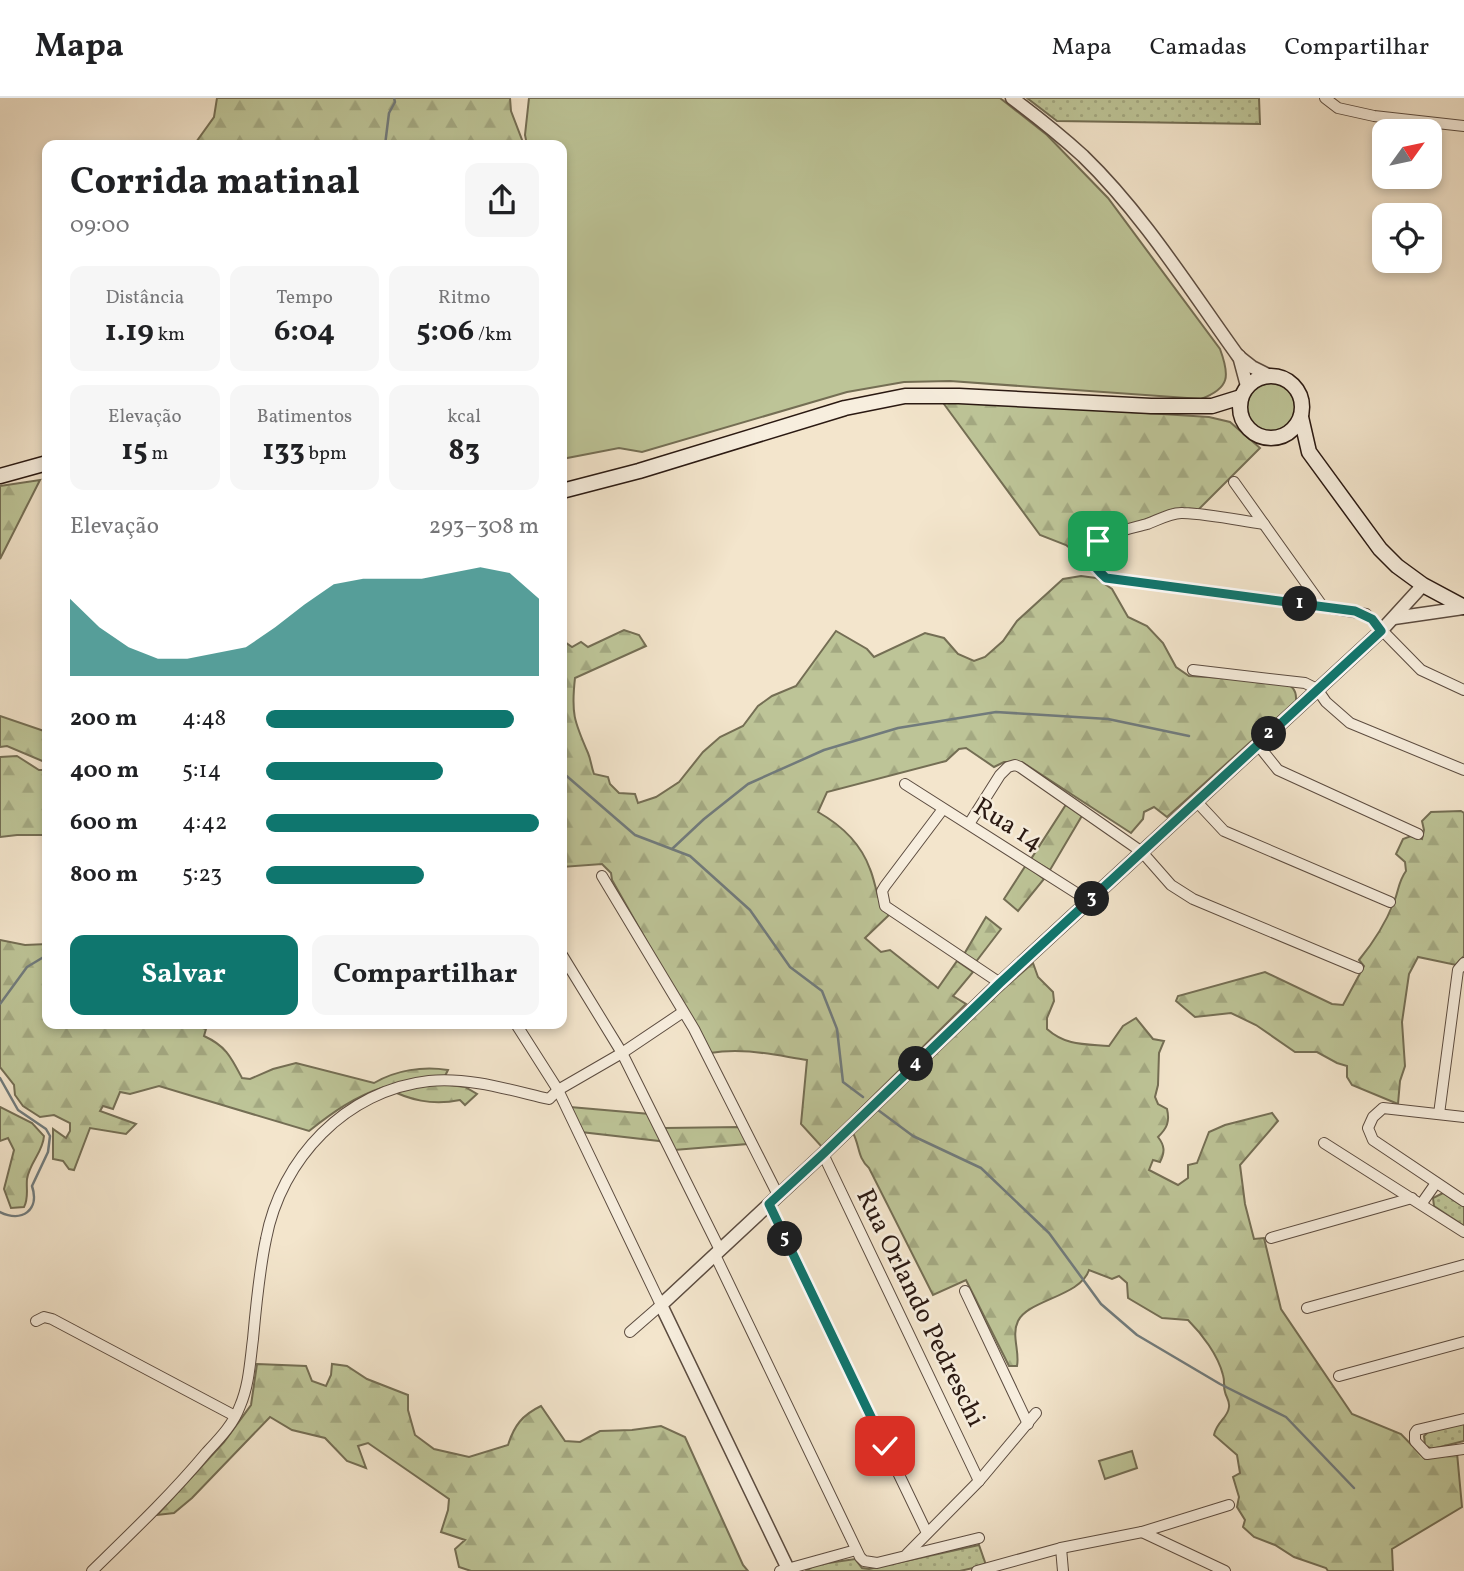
<!DOCTYPE html>
<html lang="pt">
<meta charset="utf-8">
<style>
body{margin:0;font-family:Vollkorn,serif;background:#f6f6f6;color:#202124;height:100vh;display:flex;flex-direction:column;font-size:26px;white-space:nowrap}
*{box-sizing:border-box;margin:0}
p{font-size:23px;color:#757577}
.icon{flex:none;width:38px;height:38px;fill:none;stroke:currentColor;stroke-width:2;stroke-linecap:round;stroke-linejoin:round}
.map{position:relative;flex:1;overflow:hidden}
.sheet{position:absolute;left:42px;top:42px;width:525px;height:889px;display:flex;flex-direction:column;background:#fff;border-radius:14px;box-shadow:0 4px 10px #0003}
.sheet>*{flex:none}
.needle{width:46px;rotate:57deg}
.controls{position:absolute;left:1372px;top:21px;display:grid;gap:14px}
.controls a{display:grid;place-items:center;width:70px;height:70px;border-radius:14px;background:#fff;box-shadow:0 4px 10px #0003;font-size:35px}
.pin{position:absolute;display:grid;place-items:center;width:60px;height:60px;color:#fff;margin:-30px;border-radius:14px;box-shadow:0 4px 10px #0006}
.km{position:absolute;width:35px;height:35px;margin:-18px;border-radius:50%;background:#222;color:#fff;font-size:19px;line-height:35px;text-align:center}
.round{display:grid;place-items:center;flex:none;width:74px;height:74px;border-radius:14px;background:#f6f6f6}
.head{display:flex;align-items:center;justify-content:space-between;height:119px;padding:0 28px}
h1{font-size:38px;font-weight:700;line-height:52px}
.metrics{display:grid;grid-template-columns:repeat(3,1fr);gap:10px;height:119px;padding:7px 28px}
.metrics div{display:grid;align-content:center;border-radius:14px;background:#f6f6f6;text-align:center}
.metrics b{font-size:30px;font-weight:700}
.metrics small{font-size:19px;font-weight:400}
.metrics p{font-size:19px}
.chart{height:196px;padding:14px 28px}
.chart p{display:flex;justify-content:space-between}
.chart svg{width:100%;height:126px;margin-top:7px;fill:#0f766e;opacity:.7}
.primary-button{display:flex;gap:14px;margin-top:auto;padding:14px 28px}
.primary-button a{flex:1;height:80px;border-radius:14px;background:#0f766e;color:#fff;font-size:28px;font-weight:700;line-height:80px;text-align:center}
.primary-button a+a{background:#f6f6f6;color:#202124}
ul{padding:0 28px;list-style:none;font-size:23px}
li{display:grid;grid-template-columns:112px 84px 1fr;align-items:center;height:52px}
li i{height:18px;border-radius:9px;background:#0f766e}
header{display:flex;align-items:center;gap:42px;box-sizing:border-box;height:98px;padding:0 35px;background:#fff;border-bottom:2px solid #e0e0e0}
header strong{font-size:33px}
nav{display:flex;gap:38px;margin-inline-start:auto;font-size:24px}
.map>svg:first-child{display:block}
.grass{fill:#bdc497;stroke:#746e54;stroke-width:2}
.forest{fill:url(#forest-firs);stroke:#746e54;stroke-width:2}
.park{fill:url(#park-dots);stroke:#746e54;stroke-width:2}
.lines{fill:none;stroke-linecap:round;stroke-linejoin:round}
.stream{stroke:#717b7c;stroke-width:2.5}
.minor-casing{stroke:#5c4c40;stroke-width:12}
.tertiary-casing{stroke:#5c4c40;stroke-width:15}
.secondary-casing{stroke:#2a1912;stroke-width:17}
.minor{stroke:#f7eede;stroke-width:10}
.tertiary{stroke:#f7eede;stroke-width:12}
.secondary{stroke:#f7eede;stroke-width:14}
.route-casing{stroke:#fff;stroke-width:14}
.route{stroke:#0f766e;stroke-width:9}
.labels{text-anchor:middle;dominant-baseline:central;stroke-width:5;stroke-linejoin:round;paint-order:stroke}
.street-label{font-size:26px;fill:#2a1912;stroke:#f7eede}
</style>
<header>
<strong>Mapa</strong>
<nav><a>Mapa</a><a>Camadas</a><a>Compartilhar</a></nav>
</header>
<div class="map">
<svg width="1464" height="1473" viewBox="0 0 1464 1473">
<defs>
<pattern id="forest-firs" width="22" height="20" patternUnits="userSpaceOnUse" patternTransform="scale(1.75)"><rect width="22" height="20" fill="#bdc497"/><path d="M5 1l3.5 6h-7zM16 11l3.5 6h-7z" fill="#a3a881"/></pattern>
<pattern id="park-dots" width="8" height="8" patternUnits="userSpaceOnUse" patternTransform="scale(1.75)"><rect width="8" height="8" fill="#bdc497"/><path d="M2 2h.1M6 6h.1" fill="none" stroke="#a3a881" stroke-width="1.8" stroke-linecap="round"/></pattern>
</defs>
<rect width="100%" height="100%" fill="#f3e5cc"/>
<filter id="stains"><feTurbulence type="fractalNoise" baseFrequency=".00286" numOctaves="4"/><feColorMatrix values="0 0 0 0 .2 0 0 0 0 .09 0 0 0 0 .02 0 0 0 .5 -.17"/></filter>
<radialGradient id="worn" r=".72"><stop offset=".6" stop-color="#630" stop-opacity="0"/><stop offset="1" stop-color="#630" stop-opacity=".3"/></radialGradient>
<g class="grass">
<path d="M529,0H1000L1047,37L1108,100L1220,251C1230,278 1230,290 1201,301L950,283L904,284L847,294L642,354L619,350L562,361V47H527L525,37Z"/>
<circle cx="1271" cy="309" r="24"/>
<path d="M1132,1353L1137,1370L1105,1381L1099,1363Z"/>
</g>
<g class="forest">
<path d="M217,0H510L511,13L524,47H194L214,19Z"/>
<path d="M941,302L1209,319L1230,324L1260,350L1197,413L1167,414L1095,439L1088,447L1086,455L1078,457L1066,447L1040,437Z"/>
<path d="M40,382L0,461V388Z"/>
<path d="M1081,478L1096,480L1112,491L1128,519L1147,528L1163,545L1176,569L1189,578L1279,583C1290,586 1297,590 1296,603L1167,719L1154,709L1144,714L1143,721L1131,735L1022,664H1004L994,669L966,650L959,651L946,663L827,694L818,714C841,727 861,746 870,771C877,788 876,805 890,816L865,840L881,854L890,852L938,890L957,863L973,874L953,898L966,906L822,1049L801,1026L807,962C774,957 743,949 710,955L612,782L611,775L602,766L562,769V542L572,549L581,544L588,549L624,532L639,537L646,548L575,580C571,615 574,623 588,655C591,662 591,668 594,676L608,679L610,686L619,695L635,696L638,705L656,699L679,684L703,654L720,639L743,628L758,608L772,598L796,588L836,533L867,551L874,559L925,535L944,540L958,556L974,563L985,559L1003,543L1017,523L1063,481Z"/>
<path d="M0,618L47,634V665L7,648L0,649Z"/>
<path d="M17,658L39,672H47V737H17L0,739V659Z"/>
<path d="M1067,705L1083,716L1050,772L1031,761Z"/>
<path d="M1461,713L1464,715V858L1456,867L1418,859L1409,876L1402,924L1405,968L1400,983L1398,1006L1352,987L1347,979V968L1337,965L1317,954H1295L1256,927L1231,915L1195,919L1176,903L1178,898L1265,874L1332,906L1343,907L1364,868L1359,862C1373,845 1386,824 1394,804C1399,792 1398,784 1406,773L1405,764L1396,756L1403,741L1411,738L1422,741L1424,732L1422,723L1431,714Z"/>
<path d="M1026,767L1044,781L1018,813L1004,801Z"/>
<path d="M986,819L1001,831L975,865L963,858Z"/>
<path d="M0,842L25,847L47,846V926H188L206,931L204,938C226,948 231,959 242,980L250,981L273,971L296,965L374,985C396,972 423,968 448,972L445,978L450,987L465,989L477,996L465,1007L460,1002C432,1008 409,1002 384,989C354,999 333,1014 309,1033L159,988L130,996L120,994L113,1011L103,1008L100,1013L136,1026L126,1036L90,1030L74,1072L69,1071L63,1063L53,1061V1031L66,1040L70,1033V1025L54,1017L40,1019L23,1008L15,997L14,987L0,969Z"/>
<path d="M1033,865L1038,879L1053,894L1054,903L1047,920V931C1066,948 1085,946 1109,948L1123,928L1136,920L1153,941L1164,943L1159,955L1158,987L1155,999L1158,1006L1167,1011C1170,1024 1167,1030 1158,1039C1165,1048 1165,1054 1160,1064L1153,1062L1149,1072L1178,1087L1188,1080V1067L1197,1065L1209,1034L1225,1027L1272,1015L1278,1023L1240,1067L1245,1106L1254,1141L1264,1140L1281,1211L1352,1316L1401,1336L1425,1361L1457,1355L1462,1409L1392,1451L1393,1473H1328L1326,1470L1294,1459L1275,1447L1254,1439L1243,1429L1245,1422L1237,1409L1239,1399L1233,1379L1240,1375L1237,1357L1214,1337C1217,1323 1228,1320 1229,1309C1230,1303 1226,1299 1225,1294C1223,1288 1225,1283 1223,1277C1218,1257 1202,1236 1188,1222L1162,1220L1128,1200L1127,1185L1119,1178L1112,1181L1089,1172C1081,1198 1028,1202 1018,1223C1011,1237 1020,1254 1017,1268H1009L966,1182L933,1197L869,1070C857,1059 860,1048 853,1035L983,909Z"/>
<path d="M0,1009L32,1025L44,1038C43,1054 30,1064 27,1081C26,1091 29,1100 24,1109L11,1110L4,1091L14,1052L8,1040L0,1043Z"/>
<path d="M570,1009L650,1016L665,1030L740,1029L747,1046L674,1052L659,1043L581,1034Z"/>
<path d="M257,1266L306,1268L312,1283L326,1288L331,1277L332,1266L347,1268L367,1281L408,1297V1312L415,1337L434,1351L469,1359L508,1347C514,1328 522,1317 541,1308L565,1343L580,1344L600,1333L632,1332L661,1328L685,1339L743,1467L748,1473H471L459,1469L455,1451L465,1442L441,1434L448,1412L449,1401L368,1345L358,1348L366,1370L347,1363L325,1340L292,1332L270,1319L192,1400L174,1415L157,1417L224,1344L251,1307Z"/>
</g>
<g class="park">
<path d="M1027,0H1259L1260,26L1057,23Z"/>
<path d="M1443,1095L1464,1109V1128L1434,1108L1433,1100Z"/>
<path d="M1464,1325V1343L1432,1351L1425,1347L1424,1338L1428,1334Z"/>
<path d="M979,1447L986,1467L960,1473H806L815,1467L855,1461L862,1470L869,1471Z"/>
</g>
<g class="lines">
<g class="stream">
<path d="M385,47L389,15L395,4L394,0"/>
<path d="M562,674L635,737L690,758L750,812L790,869L822,893L837,931L843,984L863,999"/>
<path d="M672,751L704,721L748,686L824,652L898,630L996,614L1108,621L1189,638"/>
<path d="M0,906L27,869L47,857"/>
<path d="M0,980L18,1012L46,1031L50,1038L48,1054L32,1088C40,1112 22,1125 0,1114"/>
<path d="M878,1012L913,1038L981,1070L1049,1135L1101,1206L1137,1237L1220,1286L1286,1319L1354,1390"/>
</g>
<g class="minor-casing">
<g id="minor">
<path d="M1325,0L1338,10L1374,18L1464,28"/>
<path d="M1234,384L1323,509"/>
<path d="M1264,426C1237,422 1210,416 1183,415C1172,414 1158,422 1147,426C1118,434 1065,442 1106,480L1323,509L1366,516L1421,572L1464,592"/>
<path d="M1193,572L1305,585L1317,591L1326,604L1350,625L1464,672"/>
<path d="M1258,647L1278,672L1418,736"/>
<path d="M905,686L1089,803"/>
<path d="M1197,704L1224,733L1390,804"/>
<path d="M943,711L885,788L882,793L885,808L1000,885"/>
<path d="M969,726L1000,677L1008,669L1015,667L1020,669L1142,754L1171,787L1193,801L1358,870"/>
<path d="M602,778L694,931L778,1097"/>
<path d="M562,857L622,955L720,1152"/>
<path d="M516,926L558,992L661,1207L630,1234"/>
<path d="M1439,1016L1458,872L1464,865"/>
<path d="M1464,1019L1383,1010L1373,1019L1368,1030L1373,1042L1464,1103"/>
<path d="M1324,1045L1464,1134"/>
<path d="M823,1056L979,1383"/>
<path d="M1422,1105L1436,1085"/>
<path d="M769,1106L927,1435"/>
<path d="M1271,1140L1412,1100"/>
<path d="M715,1157L860,1459L864,1463L877,1465L979,1440"/>
<path d="M965,1193L1028,1326"/>
<path d="M1307,1210L1464,1167"/>
<path d="M36,1223L44,1219L52,1221L235,1318"/>
<path d="M1339,1278L1464,1244"/>
<path d="M1464,1321L1417,1332L1415,1335V1343L1427,1356L1464,1351"/>
<path d="M1142,1434L1225,1473"/>
<path d="M1061,1450L1063,1473"/>
<path d="M907,1456L979,1383L1036,1315"/>
<path d="M92,1473C131,1435 171,1397 206,1355C219,1341 233,1327 240,1308C249,1287 250,1264 253,1241C256,1208 259,1174 266,1141C281,1061 346,992 429,983C469,979 510,992 549,1001L558,992L622,955L683,914"/>
<path d="M780,1473L856,1452"/>
<path d="M977,1473L1061,1450L1142,1434L1229,1407"/>
</g>
</g>
<g class="tertiary-casing">
<g id="tertiary">
<path d="M1012,0C1036,18 1060,37 1083,58C1143,116 1189,190 1238,258L1252,269L1268,277"/>
<path d="M1239,258L1247,288"/>
<path d="M1394,520L1464,510"/>
<path d="M789,1473L661,1207L823,1056L1000,885L1381,533L1423,487"/>
</g>
</g>
<g class="secondary-casing">
<g id="secondary">
<circle cx="1271" cy="309" r="31"/>
<path d="M1301,319L1309,354L1380,451L1397,468L1423,487L1464,509"/>
<path d="M0,378L47,365"/>
<path d="M562,393L639,373L845,310L905,298H959L1151,308H1212L1241,299"/>
</g>
</g>
<use href="#minor" class="minor"/>
<use href="#tertiary" class="tertiary"/>
<use href="#secondary" class="secondary"/>
</g>
<g class="lines">
<g class="route-casing">
<path id="route" d="M885,1348L769,1106L823,1056L1000,885L1381,533L1372,521L1355,513L1106,480C1093,468 1084,458 1098,443"/>
</g>
<use href="#route" class="route"/>
</g>
<g class="labels">
<g class="street-label">
<text transform="translate(1008 727) rotate(32)">Rua 14</text>
<text transform="translate(920 1210) rotate(64)">Rua Orlando Pedreschi</text>
</g>
</g>
<rect width="100%" height="100%" filter="url(#stains)"/>
<rect width="100%" height="100%" fill="url(#worn)"/>
</svg>
<div class="controls">
<a><svg class="needle" viewBox="-14 -14 28 28"><path d="M0-13l5 13h-10z" fill="#e53935"/><path d="M0 13l5-13h-10z" fill="#757577"/></svg></a>
<a><svg class="icon" aria-label="locate" viewBox="0 0 24 24"><circle cx="12" cy="12" r="6"/><path d="M12 2v4M12 18v4M2 12h4M18 12h4"/></svg></a>
</div>
<div class="pin" style="left:1098px;top:443px;background:#1e9e55"><svg class="icon" aria-label="arrive" viewBox="0 0 24 24"><path d="M6 21V4h12l-3 4 3 4H6"/></svg></div>
<div class="pin" style="left:885px;top:1348px;background:#d93025"><svg class="icon" aria-label="check" viewBox="0 0 24 24"><path d="M5 12l5 5 9-10"/></svg></div>
<b class="km" style="left:1300px;top:506px">1</b>
<b class="km" style="left:1269px;top:636px">2</b>
<b class="km" style="left:1092px;top:801px">3</b>
<b class="km" style="left:916px;top:966px">4</b>
<b class="km" style="left:785px;top:1141px">5</b>
<section class="sheet">
<div class="head"><div><h1>Corrida matinal</h1><p>09:00</p></div><a class="round"><svg class="icon" aria-label="share" viewBox="0 0 24 24"><path d="M12 15V3M7 8l5-5 5 5M5 13v7h14v-7"/></svg></a></div>
<div class="metrics">
<div><p>Distância</p><b>1.19<small> km</small></b></div>
<div><p>Tempo</p><b>6:04</b></div>
<div><p>Ritmo</p><b>5:06<small> /km</small></b></div>
</div>
<div class="metrics">
<div><p>Elevação</p><b>15<small> m</small></b></div>
<div><p>Batimentos</p><b>133<small> bpm</small></b></div>
<div><p>kcal</p><b>83</b></div>
</div>
<div class="chart"><p><span>Elevação</span>293–308 m</p>
<svg viewBox="0 0 160 44" preserveAspectRatio="none"><path d="M0 44V17L10 27L20 34L30 38L40 38L50 36L60 34L70 27L80 19L90 12L100 10L110 10L120 10L130 8L140 6L150 8L160 17V44z"/></svg>
</div>
<ul>
<li><b>200 m</b>4:48<i style="width:91%"></i></li>
<li><b>400 m</b>5:14<i style="width:65%"></i></li>
<li><b>600 m</b>4:42<i style="width:100%"></i></li>
<li><b>800 m</b>5:23<i style="width:58%"></i></li>
</ul>
<div class="primary-button"><a>Salvar</a><a>Compartilhar</a></div>
</section>
</div>
